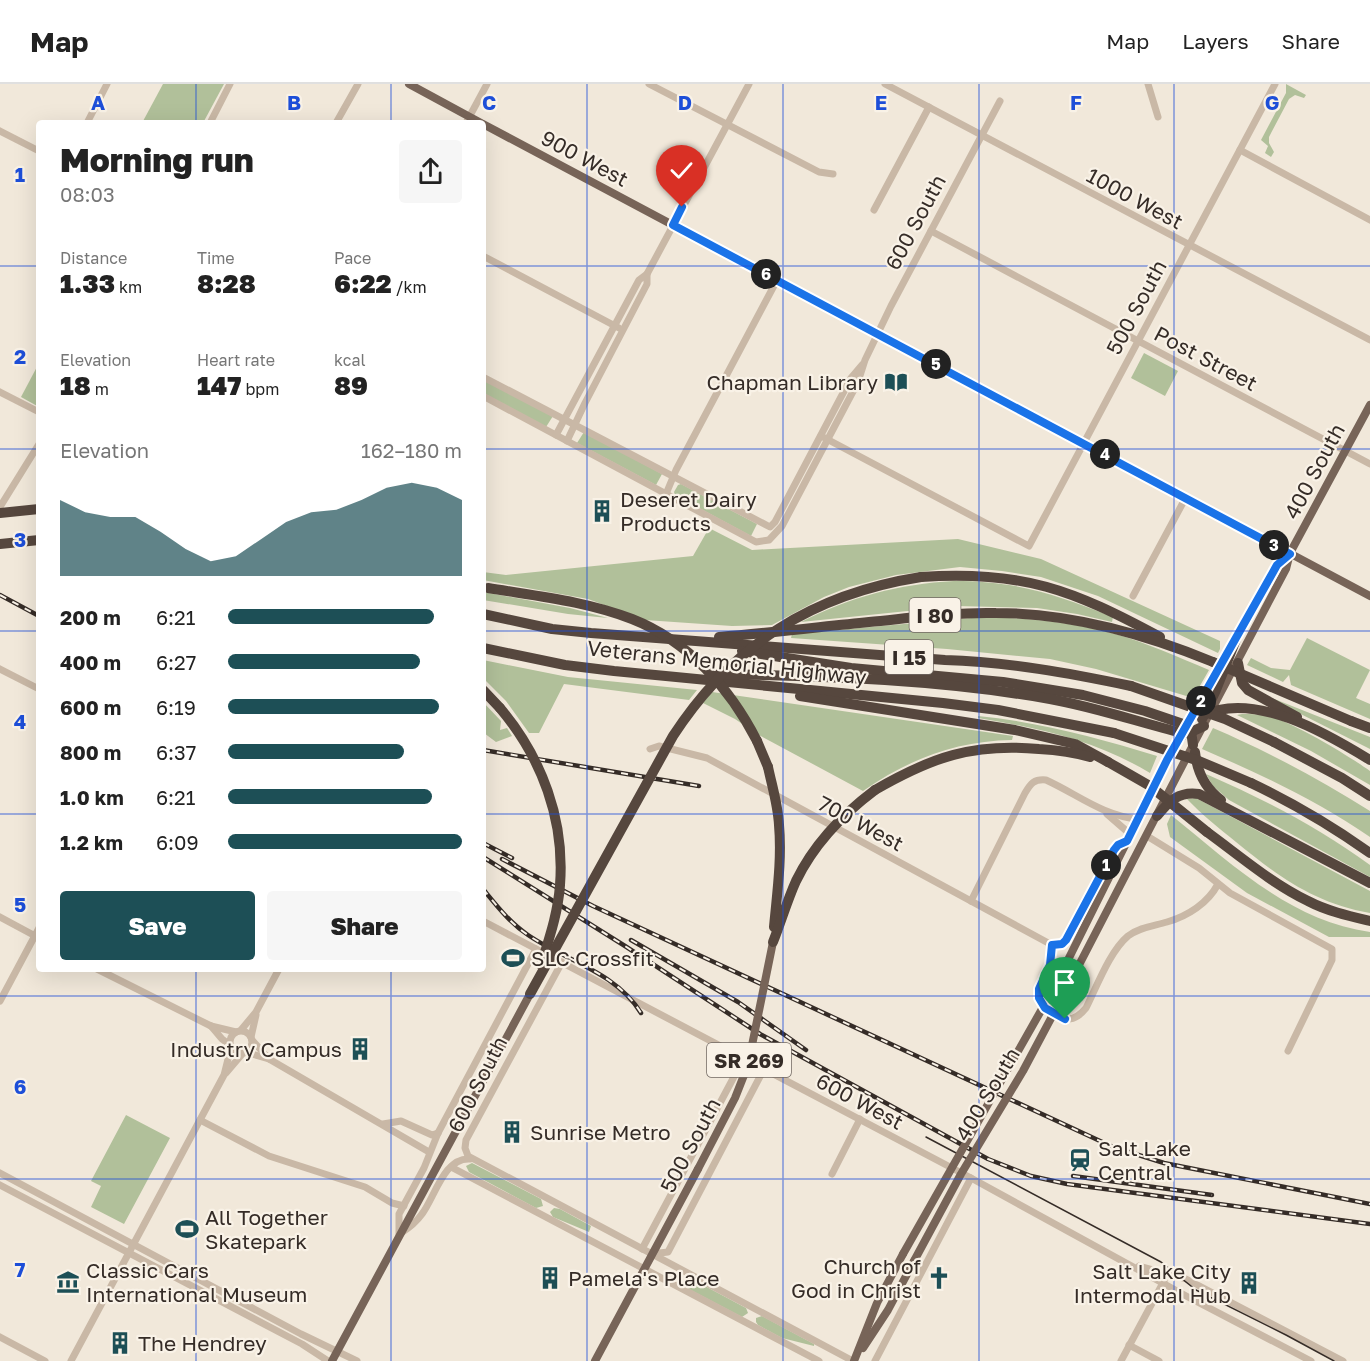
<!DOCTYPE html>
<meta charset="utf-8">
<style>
body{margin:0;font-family:"Golos Text",sans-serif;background:#f6f6f6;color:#222;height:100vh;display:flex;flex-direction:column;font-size:22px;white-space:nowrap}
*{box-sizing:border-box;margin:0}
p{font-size:20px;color:#767676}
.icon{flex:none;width:33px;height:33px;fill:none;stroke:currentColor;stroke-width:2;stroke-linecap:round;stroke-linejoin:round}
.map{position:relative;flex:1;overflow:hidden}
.side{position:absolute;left:36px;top:36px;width:450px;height:852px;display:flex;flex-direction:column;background:#fff;border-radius:6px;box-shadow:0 6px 24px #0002}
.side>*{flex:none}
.pin{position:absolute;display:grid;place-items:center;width:51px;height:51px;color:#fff;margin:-62px -26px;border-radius:50% 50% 50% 0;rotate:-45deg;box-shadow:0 0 6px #0007}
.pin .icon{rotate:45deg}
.km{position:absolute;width:30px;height:30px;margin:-15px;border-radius:50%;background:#222;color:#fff;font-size:16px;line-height:30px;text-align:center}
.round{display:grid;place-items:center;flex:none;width:63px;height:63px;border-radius:6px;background:#f6f6f6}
.headline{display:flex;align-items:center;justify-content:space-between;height:102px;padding:0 24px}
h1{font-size:33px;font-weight:800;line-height:45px}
.stats{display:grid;grid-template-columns:repeat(3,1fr);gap:9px;height:102px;padding:6px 24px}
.stats div{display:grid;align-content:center}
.stats b{font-size:26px;font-weight:800}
.stats small{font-size:16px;font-weight:400}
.stats p{font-size:16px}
.chart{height:168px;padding:12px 24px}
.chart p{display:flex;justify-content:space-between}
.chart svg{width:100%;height:108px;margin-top:6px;fill:#1d4f56;opacity:.7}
.primary-button{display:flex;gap:12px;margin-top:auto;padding:12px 24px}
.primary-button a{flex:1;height:69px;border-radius:6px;background:#1d4f56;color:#fff;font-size:24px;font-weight:800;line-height:69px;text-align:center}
.primary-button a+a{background:#f6f6f6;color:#222}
ul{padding:0 24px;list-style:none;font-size:20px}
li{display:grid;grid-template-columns:96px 72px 1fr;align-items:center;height:45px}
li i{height:15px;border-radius:8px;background:#1d4f56}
header{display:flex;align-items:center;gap:36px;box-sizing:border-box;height:84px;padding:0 30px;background:#fff;border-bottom:2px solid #e0e0e0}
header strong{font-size:28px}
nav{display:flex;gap:33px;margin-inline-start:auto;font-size:21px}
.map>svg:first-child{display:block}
.green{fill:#b1c09a}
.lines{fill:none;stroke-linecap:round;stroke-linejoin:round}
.minor{stroke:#c9b8a6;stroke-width:7}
.major{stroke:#776458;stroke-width:8}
.highway{stroke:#56473e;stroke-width:10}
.tram{stroke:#352c27;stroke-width:1.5}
.rail-casing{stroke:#352c27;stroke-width:4.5}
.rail{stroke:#f9f2e7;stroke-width:2;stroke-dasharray:7;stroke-linecap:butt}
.major-bridge{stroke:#776458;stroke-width:8}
.highway-bridge{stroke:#56473e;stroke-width:10}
.route-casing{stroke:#fff;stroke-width:12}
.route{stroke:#1a73e8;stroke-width:8}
.grid{fill:none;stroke:#1d4ed8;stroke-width:1.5;stroke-opacity:0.55}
.labels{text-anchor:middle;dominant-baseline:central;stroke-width:4.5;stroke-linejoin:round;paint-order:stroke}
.shield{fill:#f9f2e7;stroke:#706761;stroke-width:1.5}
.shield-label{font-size:20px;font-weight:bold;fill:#352c27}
.street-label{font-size:21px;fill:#352c27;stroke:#f9f2e7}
.poi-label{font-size:21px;fill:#352c27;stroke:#f9f2e7;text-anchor:start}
.grid-label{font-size:20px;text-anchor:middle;font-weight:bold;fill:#1d4ed8;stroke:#f9f2e7;stroke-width:4.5;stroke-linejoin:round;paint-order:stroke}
</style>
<header>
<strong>Map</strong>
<nav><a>Map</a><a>Layers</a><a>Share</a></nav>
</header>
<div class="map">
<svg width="1370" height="1277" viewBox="0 0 1370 1277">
<rect width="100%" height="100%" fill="#f1e8da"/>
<g class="green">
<path d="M163,0H224L203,39H142Z"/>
<path d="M1286,0L1306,11L1304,14L1295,11L1289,15L1269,53V59L1274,68L1271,73L1265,69L1268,62L1261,56L1286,9Z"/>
<path d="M1144,269L1178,287L1165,312L1131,294Z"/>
<path d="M39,279V323L21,313Z"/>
<path d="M483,295L553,332L546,343L483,309Z"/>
<path d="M584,348L662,390L656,401L577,359Z"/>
<path d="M681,400L757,440L751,452L675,411L674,408L678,401Z"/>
<path d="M709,444L752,466L958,455L1041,475L1220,557V565L1218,569L1098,512L1041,493L1002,487L960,483L896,491L849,503L824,513L772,541L732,542L645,536L588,515L483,496V488L506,491L693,472Z"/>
<path d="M954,497C1017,497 1055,510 1113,533L1112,538L1077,530L1037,524L956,522L801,538C850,513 899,500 954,497Z"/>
<path d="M483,508L570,524L608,534L568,530L483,516Z"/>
<path d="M983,533C1028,534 1071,538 1115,550C1147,559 1178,573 1209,586L1193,614L1096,585L1050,575L947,565L791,554L792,550Z"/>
<path d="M1307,554L1370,586L1356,614L1370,620V635L1291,601L1289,591L1283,598L1247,581L1251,574L1271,584L1290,586Z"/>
<path d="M483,576L568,593L697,606L689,616L564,600L539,649H529L506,617L483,594Z"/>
<path d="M712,608L1013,652L1012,656C956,657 909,675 863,707L757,650L735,635L703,619Z"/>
<path d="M1257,608L1370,653V665Z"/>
<path d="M483,618L501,637L500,646L507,644L512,652L496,658L484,649Z"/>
<path d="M1242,630C1253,630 1264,630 1275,634C1302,644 1346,670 1370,687V701L1311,667L1237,631Z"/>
<path d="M978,632C1039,638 1098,654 1157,672L1150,689C1097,657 1039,644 978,634Z"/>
<path d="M1213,644C1269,668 1319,695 1370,727V753C1318,717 1260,690 1202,665Z"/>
<path d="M1206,690C1264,715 1319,744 1370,781V793L1229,716L1213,702Z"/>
<path d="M1196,714L1370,807V829C1314,819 1279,793 1236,758C1219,744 1202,731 1187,715Z"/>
<path d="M1171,731C1231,779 1290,837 1370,848V853H1329L1247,809L1170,753L1167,740Z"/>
<path d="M126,1031L170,1054L124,1140L91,1123L101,1102L91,1097Z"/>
<path d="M472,1079L541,1115L543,1122L536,1124L469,1088L466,1082Z"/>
<path d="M554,1124L560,1125L591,1142L589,1148L553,1133L550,1128Z"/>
<path d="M688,1193L746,1224L748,1229L742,1233L683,1202L685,1194Z"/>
<path d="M762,1232L814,1260V1262L782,1254L758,1241L756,1238V1234Z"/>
</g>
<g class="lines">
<g class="minor">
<path d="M649,0L819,88L833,90"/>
<path d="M885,0L1370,256"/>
<path d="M1148,0L1158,33"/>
<path d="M87,39L107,0"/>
<path d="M210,39L230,0"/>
<path d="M336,39L358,0"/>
<path d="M466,39L487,0"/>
<path d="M0,47L39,67"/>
<path d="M1240,66L1370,136"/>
<path d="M874,126L929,23"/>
<path d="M931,147L1370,380"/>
<path d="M483,172L619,244"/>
<path d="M483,293L770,443L775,438L851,294L862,281"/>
<path d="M0,308L39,328"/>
<path d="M483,312L756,458L769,456L782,442L858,298L865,276L891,222L1000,17"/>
<path d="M556,351L639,196L647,190L749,0"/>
<path d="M821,352L1029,462L1275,0"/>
<path d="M567,357L585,319L647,200V190"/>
<path d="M666,410L676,386L777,196"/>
<path d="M0,423L39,360"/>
<path d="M1133,512L1186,413"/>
<path d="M0,585L39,605"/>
<path d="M650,665L659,662L707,674L1052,861"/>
<path d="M1107,730L1130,750"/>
<path d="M1147,752L1199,784L1230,809L1332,865V876L1288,967"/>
<path d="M971,817L1025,709C1031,699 1034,695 1046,696C1077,710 1103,732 1138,735"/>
<path d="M0,833L39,854"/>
<path d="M483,837L971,1094L1188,1213L1311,1277"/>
<path d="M1052,861C1052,867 1053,874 1051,880C1044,900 1026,914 1053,929C1057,931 1062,934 1066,935C1075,936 1081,930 1086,924C1097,902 1110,867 1128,852C1140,843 1154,842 1167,838C1188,832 1208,819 1218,800"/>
<path d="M1052,861L1060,860L1066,856L1114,766L1118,761L1127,757"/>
<path d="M562,878L466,1056L465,1064L468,1072L853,1277"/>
<path d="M97,885L211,942L236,948"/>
<path d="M0,917L39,844"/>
<path d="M211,942L222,955L230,961"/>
<path d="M241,946L256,928L279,885"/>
<circle cx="241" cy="958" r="11"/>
<path d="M251,953L256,931"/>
<path d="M252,956L269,975"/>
<path d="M245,968L269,975L429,1068"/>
<path d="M226,989L243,969"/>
<path d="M200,1036L269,1072L365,1103L392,1119L404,1122"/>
<path d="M383,1040L401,1037L432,1051L438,1049"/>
<path d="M451,1083L819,1277"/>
<path d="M0,1089L301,1250L357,1277"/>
<path d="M832,1090L860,1035"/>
<path d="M0,1101L302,1260L328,1277"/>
<path d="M401,1149C409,1144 417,1137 422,1130C435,1113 444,1073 470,1075"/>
<path d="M399,1151V1130L424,1084L438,1049L536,865"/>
<path d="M642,1165L744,974"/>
<path d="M651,1170L668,1168L764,985"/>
<path d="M1139,1182L1186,1195L1343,1277"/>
<path d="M0,1253L45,1277"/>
<path d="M1129,1261L1159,1277"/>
<path d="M71,1277L224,991L231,963"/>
<path d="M875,1277L971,1094"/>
<path d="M1121,1277L1164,1197"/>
</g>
<g class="major">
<path d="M409,0L481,39"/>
<path d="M483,40L1370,512"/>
<path d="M1235,557L1277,481L1290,470"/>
<path d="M1184,645L1223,579"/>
<path d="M1055,902L1173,665"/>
<path d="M1065,908L1193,661L1286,485L1290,469L1370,321"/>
<path d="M863,1264L888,1226L914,1177"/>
<path d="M332,1277L530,910"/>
<path d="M595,1277L698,1085"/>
<path d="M854,1277L877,1219L903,1170"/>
</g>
<g class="highway">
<path d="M0,429L39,425"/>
<path d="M0,460L39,456"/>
<path d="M921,493C1023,486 1073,506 1160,553"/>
<path d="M483,530L552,545L591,549L945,576C1008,578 1069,589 1131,602"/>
<path d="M719,553C769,549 819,543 869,538C911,534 953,528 996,529C1070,529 1145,550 1213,578"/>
<path d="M483,564L565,581L614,587L943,619L998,626L1114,649"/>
<path d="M742,567L851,584L1003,598L1083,611L1145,627L1186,641L1191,647L1193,661"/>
<path d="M1238,579L1242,599L1248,606L1297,633"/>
<path d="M719,590C829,592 941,596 1050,615C1095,623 1138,638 1182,649H1189L1204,642"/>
<path d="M483,606L500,624"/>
<path d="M800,612L1015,646L1075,660L1108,678"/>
<path d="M1203,631C1255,607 1326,649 1370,676"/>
<path d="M1202,635L1216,606L1237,553"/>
<path d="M1351,637L1370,644"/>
<path d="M757,657L768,683"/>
<path d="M1274,658L1342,694L1370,712"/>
<path d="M1175,661L1187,645"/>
<path d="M1195,668C1197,688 1205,704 1221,716"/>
<path d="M1251,699C1293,719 1332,742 1370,769"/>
<path d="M875,706C932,673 973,659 1039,665C1057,666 1073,668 1090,673"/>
<path d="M1157,732C1169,717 1179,707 1199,710L1370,799"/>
<path d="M1207,748C1240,772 1271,799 1308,817C1327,827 1349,832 1370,837"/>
</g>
<path class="tram" d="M926,1053L1161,1178L1196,1206L1286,1251L1334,1277"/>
<g class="rail-casing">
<g id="rail">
<path d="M0,511L39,532"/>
<path d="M483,666L699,702"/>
<path d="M483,759L512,774"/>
<path d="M483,773L625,862L760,950L988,1075L1031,1092L1067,1100L1370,1140"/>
<path d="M502,775L593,822L1113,1063L1164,1079L1370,1120"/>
<path d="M483,805C497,822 510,839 528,851C566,877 616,888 641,929"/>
<path d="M631,856L738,918L806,966"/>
<path d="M1073,1092L1212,1111"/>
</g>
</g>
<use href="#rail" class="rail"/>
<g class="major-bridge">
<path d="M698,1085L735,1014L748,981L773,858"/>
<path d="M903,1170L1055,902"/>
<path d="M914,1177L961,1090L1023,987L1065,908"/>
</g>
<g class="highway-bridge">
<path d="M488,504C536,512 586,517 632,535C688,557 730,604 757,657"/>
<path d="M1213,578L1351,637"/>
<path d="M1131,602L1225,635L1274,658"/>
<path d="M500,624C542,674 565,736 560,801C558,829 549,855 541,881"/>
<path d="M1114,649L1199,677L1251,699"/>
<path d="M1108,678L1150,702L1207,748"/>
<path d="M768,683C772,702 778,721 779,741C782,775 777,810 774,843"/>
<path d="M773,858C781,838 787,817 796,797C814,760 843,730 875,706"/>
<path d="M530,910L673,652C733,560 813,510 921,493"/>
</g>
</g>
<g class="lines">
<g class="route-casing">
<path id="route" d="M682,123L673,141L1290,470L1277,481L1272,490L1167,676L1127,757L1118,761L1114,766L1066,856L1062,860L1052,861L1050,881L1039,905V914L1045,924L1065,935"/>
</g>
<use href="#route" class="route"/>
</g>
<path class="grid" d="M196,0V39M391,0V39M587,0V1277M783,0V1277M979,0V1277M1174,0V1277M0,182H39M483,182H1370M0,365H39M483,365H1370M0,547H39M483,547H1370M0,730H39M483,730H1370M196,885V1277M391,885V1277M0,912H1370M0,1095H1370"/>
<defs>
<g id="library-bare" transform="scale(1.8)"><path d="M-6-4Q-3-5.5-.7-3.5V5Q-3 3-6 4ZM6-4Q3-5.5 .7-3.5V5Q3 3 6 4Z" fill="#1d4f56" stroke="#f9f2e7" stroke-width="2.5" paint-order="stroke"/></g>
<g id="building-bare" transform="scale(1.8)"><path d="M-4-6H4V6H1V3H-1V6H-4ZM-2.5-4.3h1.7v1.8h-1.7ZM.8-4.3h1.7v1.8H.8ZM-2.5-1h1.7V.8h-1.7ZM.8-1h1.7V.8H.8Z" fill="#1d4f56" stroke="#f9f2e7" stroke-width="2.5" paint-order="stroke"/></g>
<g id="stadium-bare" transform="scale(1.8)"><path d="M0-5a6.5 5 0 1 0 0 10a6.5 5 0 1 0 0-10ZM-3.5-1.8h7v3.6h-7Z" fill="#1d4f56" stroke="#f9f2e7" stroke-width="2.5" paint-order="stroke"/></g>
<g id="station-bare" transform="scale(1.8)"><path d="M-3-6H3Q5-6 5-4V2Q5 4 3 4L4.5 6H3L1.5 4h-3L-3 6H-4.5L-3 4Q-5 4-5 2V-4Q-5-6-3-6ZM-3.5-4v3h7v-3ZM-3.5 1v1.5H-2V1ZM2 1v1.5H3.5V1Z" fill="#1d4f56" stroke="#f9f2e7" stroke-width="2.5" paint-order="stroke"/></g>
<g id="church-bare" transform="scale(1.8)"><path d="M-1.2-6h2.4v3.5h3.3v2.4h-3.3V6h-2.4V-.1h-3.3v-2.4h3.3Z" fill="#1d4f56" stroke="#f9f2e7" stroke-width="2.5" paint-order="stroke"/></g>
<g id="museum-bare" transform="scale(1.8)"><path d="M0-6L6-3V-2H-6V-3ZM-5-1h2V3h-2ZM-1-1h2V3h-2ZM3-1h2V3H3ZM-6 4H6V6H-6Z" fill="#1d4f56" stroke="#f9f2e7" stroke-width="2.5" paint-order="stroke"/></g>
</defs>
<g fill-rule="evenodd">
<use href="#library-bare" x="896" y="298"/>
<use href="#building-bare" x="602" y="427"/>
<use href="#stadium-bare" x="513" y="874"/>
<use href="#building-bare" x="360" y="965"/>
<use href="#building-bare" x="512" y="1048"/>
<use href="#station-bare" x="1080" y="1076"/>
<use href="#stadium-bare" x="187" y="1145"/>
<use href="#building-bare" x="550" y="1194"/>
<use href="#church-bare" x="939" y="1194"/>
<use href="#museum-bare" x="68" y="1198"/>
<use href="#building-bare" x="1249" y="1199"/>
<use href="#building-bare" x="120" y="1259"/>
</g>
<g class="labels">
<g class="shield">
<rect x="909.5" y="514" width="51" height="34" rx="4.5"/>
<rect x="885" y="556" width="48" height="34" rx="4.5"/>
<rect x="707" y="959" width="84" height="34" rx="4.5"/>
</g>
<g class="shield-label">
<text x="935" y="531">I 80</text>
<text x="909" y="573">I 15</text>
<text x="749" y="976">SR 269</text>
</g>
<g class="street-label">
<text transform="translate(585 74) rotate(28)">900 West</text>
<text transform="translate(1135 114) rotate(28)">1000 West</text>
<text transform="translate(915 138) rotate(-62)">600 South</text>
<text transform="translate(1136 223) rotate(-62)">500 South</text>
<text transform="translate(1206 274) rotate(28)">Post Street</text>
<text transform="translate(1314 387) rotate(-62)">400 South</text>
<text transform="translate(727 578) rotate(6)">Veterans Memorial Highway</text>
<text transform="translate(861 739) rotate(28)">700 West</text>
<text transform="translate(477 1000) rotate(-63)">600 South</text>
<text transform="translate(987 1010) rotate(-59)">400 South</text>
<text transform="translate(860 1017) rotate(28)">600 West</text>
<text transform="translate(690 1061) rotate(-62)">500 South</text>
</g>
<g class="poi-label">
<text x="878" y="298" text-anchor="end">Chapman Library</text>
<text x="620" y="415">Deseret Dairy<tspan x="620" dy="24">Products</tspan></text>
<text x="531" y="874">SLC Crossfit</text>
<text x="342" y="965" text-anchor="end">Industry Campus</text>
<text x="530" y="1048">Sunrise Metro</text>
<text x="1098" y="1064">Salt Lake<tspan x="1098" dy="24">Central</tspan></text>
<text x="205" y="1133">All Together<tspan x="205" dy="24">Skatepark</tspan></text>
<text x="921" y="1182" text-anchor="end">Church of<tspan x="921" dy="24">God in Christ</tspan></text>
<text x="86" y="1186">Classic Cars<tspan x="86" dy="24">International Museum</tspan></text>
<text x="1231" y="1187" text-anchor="end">Salt Lake City<tspan x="1231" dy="24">Intermodal Hub</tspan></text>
<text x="568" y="1194">Pamela's Place</text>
<text x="138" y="1259">The Hendrey</text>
</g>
</g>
<g class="grid-label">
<text x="98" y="26">A</text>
<text x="294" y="26">B</text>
<text x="489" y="26">C</text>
<text x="685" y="26">D</text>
<text x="881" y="26">E</text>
<text x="1076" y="26">F</text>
<text x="1272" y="26">G</text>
<text x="20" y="98">1</text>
<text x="20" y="280">2</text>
<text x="20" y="463">3</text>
<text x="20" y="645">4</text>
<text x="20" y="828">5</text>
<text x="20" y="1010">6</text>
<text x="20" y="1193">7</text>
</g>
</svg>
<div class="pin" style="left:1065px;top:935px;background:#1e9e55"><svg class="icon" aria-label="arrive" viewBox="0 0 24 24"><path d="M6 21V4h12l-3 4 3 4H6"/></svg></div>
<div class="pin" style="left:682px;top:123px;background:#d93025"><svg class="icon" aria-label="check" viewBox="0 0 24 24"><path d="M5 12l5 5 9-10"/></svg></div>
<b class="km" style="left:1106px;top:781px">1</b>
<b class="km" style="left:1201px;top:617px">2</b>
<b class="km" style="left:1274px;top:461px">3</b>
<b class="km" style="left:1105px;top:370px">4</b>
<b class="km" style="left:936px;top:280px">5</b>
<b class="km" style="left:766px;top:190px">6</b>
<section class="side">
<div class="headline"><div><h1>Morning run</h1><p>08:03</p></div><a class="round"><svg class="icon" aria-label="share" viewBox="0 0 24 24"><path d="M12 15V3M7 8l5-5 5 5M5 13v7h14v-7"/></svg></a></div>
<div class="stats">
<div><p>Distance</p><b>1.33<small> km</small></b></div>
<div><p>Time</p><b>8:28</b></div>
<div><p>Pace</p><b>6:22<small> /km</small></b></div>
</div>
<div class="stats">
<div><p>Elevation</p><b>18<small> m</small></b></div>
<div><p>Heart rate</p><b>147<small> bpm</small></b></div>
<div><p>kcal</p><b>89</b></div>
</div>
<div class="chart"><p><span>Elevation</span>162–180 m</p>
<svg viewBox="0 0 160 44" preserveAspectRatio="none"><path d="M0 44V13L10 18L20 20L30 20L40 26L50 33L60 38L70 36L80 29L90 22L100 18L110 17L120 13L130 8L140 6L150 8L160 13V44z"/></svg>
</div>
<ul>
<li><b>200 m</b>6:21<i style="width:88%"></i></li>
<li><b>400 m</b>6:27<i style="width:82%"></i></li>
<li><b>600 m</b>6:19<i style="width:90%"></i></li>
<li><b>800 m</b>6:37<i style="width:75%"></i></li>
<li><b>1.0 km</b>6:21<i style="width:87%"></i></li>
<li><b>1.2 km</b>6:09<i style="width:100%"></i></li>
</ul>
<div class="primary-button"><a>Save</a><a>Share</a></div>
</section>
</div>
